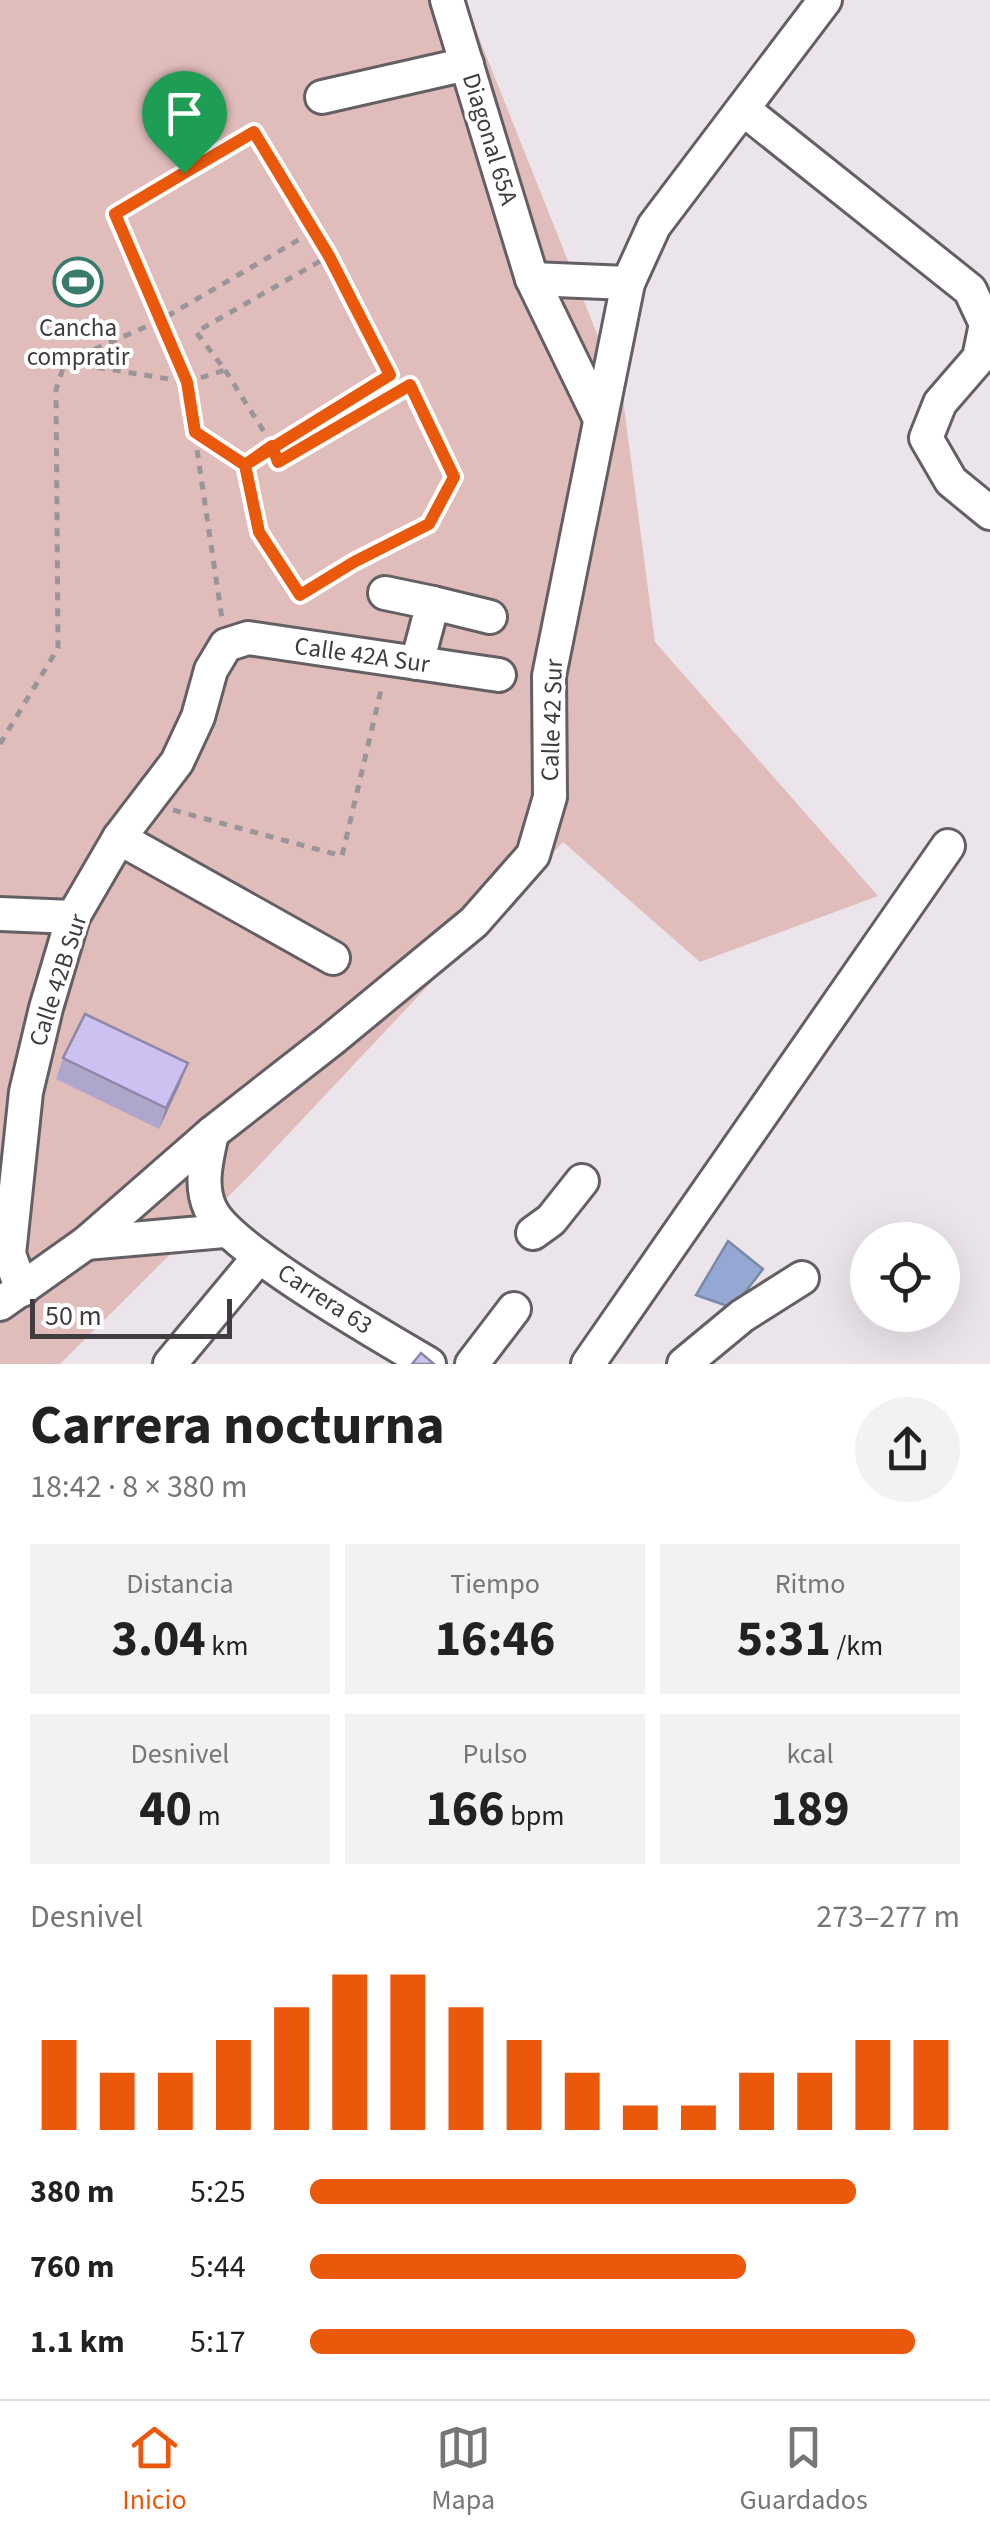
<!DOCTYPE html>
<html lang="es">
<meta charset="utf-8">
<style>
body{margin:0;font-family:"Source Sans 3",sans-serif;background:#f2f2f2;color:#222;height:100vh;display:flex;flex-direction:column;font-size:38px;white-space:nowrap}
*{box-sizing:border-box;margin:0}
p{font-size:32px;color:#767676}
.icon{flex:none;width:55px;height:55px;fill:none;stroke:currentColor;stroke-width:2;stroke-linecap:round;stroke-linejoin:round}
.map{position:relative;height:1364px;overflow:hidden}
.drawer{display:flex;flex-direction:column;background:#fff;flex:1}
.drawer>*{flex:none}
.fabs{position:absolute;left:850px;top:1222px;display:grid;gap:20px}
.fabs a{display:grid;place-items:center;width:110px;height:110px;border-radius:50%;background:#fff;box-shadow:0 10px 40px #0002;font-size:50px}
.scale{position:absolute;left:30px;bottom:25px;width:202px;box-sizing:border-box;padding-left:10px;border:5px solid #3e3c3e;border-top:0;font-size:28px;line-height:35px;white-space:nowrap;color:#3e3c3e;-webkit-text-stroke:8px #fff;paint-order:stroke}
.pin{position:absolute;display:grid;place-items:center;width:85px;height:85px;color:#fff;margin:-102px -42px;border-radius:50% 50% 50% 0;rotate:-45deg;box-shadow:0 0 10px #0007}
.pin .icon{rotate:45deg}
.round{display:grid;place-items:center;flex:none;width:105px;height:105px;border-radius:52px;background:#f2f2f2}
.head{display:flex;align-items:center;justify-content:space-between;height:170px;padding:0 30px}
h1{font-size:55px;font-weight:700;line-height:75px}
.stats{display:grid;grid-template-columns:repeat(3,1fr);gap:15px;height:170px;padding:10px 30px}
.stats div{display:grid;align-content:center;border-radius:0px;background:#f2f2f2;text-align:center}
.stats b{font-size:50px;font-weight:700}
.stats small{font-size:28px;font-weight:400}
.stats p{font-size:28px}
.chart{height:280px;padding:20px 30px}
.chart p{display:flex;justify-content:space-between}
.chart svg{width:100%;height:180px;margin-top:10px;stroke:#ea580c;stroke-width:6}
ul{padding:0 30px;list-style:none;font-size:32px}
li{display:grid;grid-template-columns:160px 120px 1fr;align-items:center;height:75px}
li i{height:25px;border-radius:12px;background:#ea580c}
.menu{display:flex;justify-content:space-around;align-items:center;height:140px;border-top:2px solid #e0e0e0;background:#fff;font-size:28px;color:#767676}
.menu a{display:grid;justify-items:center;gap:5px}
.menu .on{color:#ea580c}
.map>svg:first-child{display:block}
.green{fill:#e0bdba}
.water{fill:#95a8d3;stroke:#7b88a6;stroke-width:2.5}
.lines{fill:none;stroke-linecap:round;stroke-linejoin:round}
.minor-casing{stroke:#645f64;stroke-width:38}
.path{stroke:#999599;stroke-width:5;stroke-dasharray:8 8;stroke-linecap:butt}
.minor{stroke:#fff;stroke-width:32}
.wall{fill:#afa6ce}
.shaded-wall{fill:#8f87a8}
.building{fill:#ccc1f0;stroke:#8f87a8;stroke-width:2.5}
.route-casing{stroke:#fff;stroke-width:20}
.route{stroke:#ea580c;stroke-width:12}
.labels{text-anchor:middle;dominant-baseline:central;stroke-width:8;stroke-linejoin:round;paint-order:stroke}
.street-label{font-size:25px;fill:#3e3c3e;stroke:#fff}
.poi-label{font-size:25px;fill:#3e3c3e;stroke:#fff}
</style>
<div class="map">
<svg width="990" height="1364" viewBox="0 0 990 1364">
<rect width="100%" height="100%" fill="#ebe5eb"/>
<path class="green" d="M0,0H464L623,399L655,642L878,896L700,962L563,842L252,1173L60,1364H0Z"/>
<path class="water" d="M728,1241L763,1269L733,1308L696,1295Z"/>
<g class="lines">
<g class="minor-casing">
<g id="minor">
<path d="M447,0L532,279L599,417"/>
<path d="M322,97L467,64"/>
<path d="M743,109L970,290L986,324L979,358L940,403L926,438L951,481L990,513"/>
<path d="M532,279L628,283"/>
<path d="M385,593L433,603"/>
<path d="M417,663L433,603L490,617"/>
<path d="M119,838L333,958"/>
<path d="M0,914L73,917"/>
<path d="M212,1133C207,1158 199,1184 210,1208C227,1248 385,1338 429,1364"/>
<path d="M533,1233L551,1220L582,1181"/>
<path d="M86,1243L224,1231"/>
<path d="M22,1290L9,1254L26,1092L46,1008L73,917L119,838L177,762L198,717L211,670L226,645L248,638L499,675"/>
<path d="M0,1304L86,1243L212,1133L331,1040L474,922L533,855L550,797L549,676L628,283L654,226L825,0"/>
<path d="M170,1364L259,1257"/>
<path d="M472,1364L514,1309"/>
<path d="M588,1364L948,846"/>
<path d="M684,1364L742,1316L802,1278"/>
</g>
</g>
<g class="path">
<path d="M312,232L329,256"/>
<path d="M65,362L159,321L312,232L253,133L115,214C137,271 162,327 187,382L225,370L196,332L329,256L390,375L273,446L278,462L410,385L453,477L429,525L354,562L300,595L259,532L245,465L195,433"/>
<path d="M225,370L273,446L245,465"/>
<path d="M0,744L58,648L56,390L65,362L187,382L222,619"/>
<path d="M173,810L342,856L382,686"/>
</g>
<use href="#minor" class="minor"/>
</g>
<path class="wall" d="M63,1058L180,1084L159,1129L56,1079Z"/>
<path class="shaded-wall" d="M188,1063L180,1084L159,1129L166,1108Z"/>
<g class="building">
<path d="M85,1014L188,1063L166,1108L63,1058Z"/>
<path d="M421,1353L434,1364H412Z"/>
</g>
<g class="lines">
<g class="route-casing">
<path id="route" d="M184,173L115,214L187,382L195,432L245,465L272,446L278,462L410,385L454,477L429,524L354,562L300,595L259,532L245,465L390,375L329,256L254,132L184,173"/>
</g>
<use href="#route" class="route"/>
</g>
<defs>
<g id="stadium-ring" transform="scale(2.5)"><circle r="9.5" fill="#fff" stroke="#387b6c" stroke-width="1.5"/><path d="M0-5a6.5 5 0 1 0 0 10a6.5 5 0 1 0 0-10ZM-3.5-1.8h7v3.6h-7Z" fill="#387b6c"/></g>
</defs>
<g fill-rule="evenodd">
<use href="#stadium-ring" x="78" y="282"/>
</g>
<g class="labels">
<g class="street-label">
<text transform="translate(490 139) rotate(73)">Diagonal 65A</text>
<text transform="translate(362 655) rotate(8)">Calle 42A Sur</text>
<text transform="translate(552 720) rotate(-88)">Calle 42 Sur</text>
<text transform="translate(58 980) rotate(-72)">Calle 42B Sur</text>
<text transform="translate(325 1299) rotate(33)">Carrera 63</text>
</g>
<g class="poi-label">
<text x="78" y="328">Cancha<tspan x="78" dy="29">compratir</tspan></text>
</g>
</g>
</svg>
<div class="fabs">
<a><svg class="icon" aria-label="locate" viewBox="0 0 24 24"><circle cx="12" cy="12" r="6"/><path d="M12 2v4M12 18v4M2 12h4M18 12h4"/></svg></a>
</div>
<div class="scale">50 m</div>
<div class="pin" style="left:184px;top:173px;background:#1e9e55"><svg class="icon" aria-label="arrive" viewBox="0 0 24 24"><path d="M6 21V4h12l-3 4 3 4H6"/></svg></div>
</div>
<section class="drawer">
<div class="head"><div><h1>Carrera nocturna</h1><p>18:42 · 8 × 380 m</p></div><a class="round"><svg class="icon" aria-label="share" viewBox="0 0 24 24"><path d="M12 15V3M7 8l5-5 5 5M5 13v7h14v-7"/></svg></a></div>
<div class="stats">
<div><p>Distancia</p><b>3.04<small> km</small></b></div>
<div><p>Tiempo</p><b>16:46</b></div>
<div><p>Ritmo</p><b>5:31<small> /km</small></b></div>
</div>
<div class="stats">
<div><p>Desnivel</p><b>40<small> m</small></b></div>
<div><p>Pulso</p><b>166<small> bpm</small></b></div>
<div><p>kcal</p><b>189</b></div>
</div>
<div class="chart"><p><span>Desnivel</span>273–277 m</p>
<svg viewBox="0 0 160 44" preserveAspectRatio="none"><path d="M5 44V22M15 44V30M25 44V30M35 44V22M45 44V14M55 44V6M65 44V6M75 44V14M85 44V22M95 44V30M105 44V38M115 44V38M125 44V30M135 44V30M145 44V22M155 44V22"/></svg>
</div>
<ul>
<li><b>380 m</b>5:25<i style="width:84%"></i></li>
<li><b>760 m</b>5:44<i style="width:67%"></i></li>
<li><b>1.1 km</b>5:17<i style="width:93%"></i></li>
</ul>
</section>
<nav class="menu">
<a class="on"><svg class="icon" aria-label="home" viewBox="0 0 24 24"><path d="M3 11l9-7 9 7M6 9v11h12V9"/></svg>Inicio</a>
<a><svg class="icon" aria-label="map" viewBox="0 0 24 24"><path d="M3 6l6-2 6 2 6-2v14l-6 2-6-2-6 2zM9 4v14M15 6v14"/></svg>Mapa</a>
<a><svg class="icon" aria-label="saved" viewBox="0 0 24 24"><path d="M7 4h10v16l-5-4-5 4z"/></svg>Guardados</a>
</nav>
